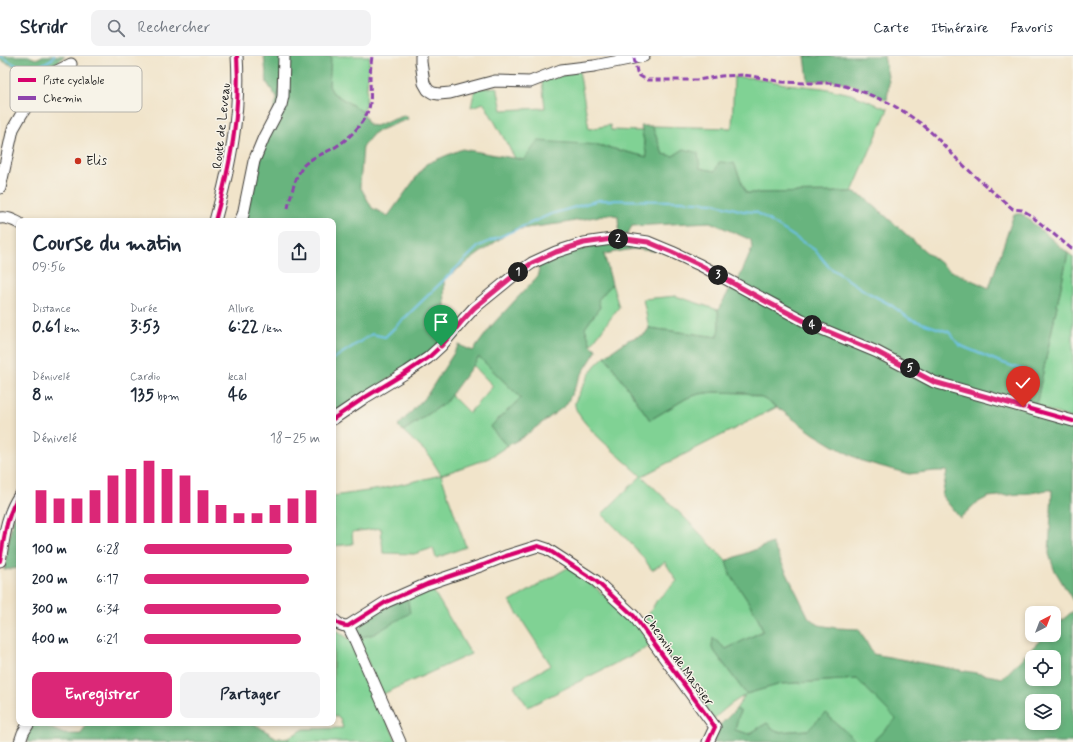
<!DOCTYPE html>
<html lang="fr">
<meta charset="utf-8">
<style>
body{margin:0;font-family:Mynerve,sans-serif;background:#f2f2f3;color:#1f2937;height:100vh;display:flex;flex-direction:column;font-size:15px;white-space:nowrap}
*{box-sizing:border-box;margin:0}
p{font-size:13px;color:#747a83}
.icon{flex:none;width:22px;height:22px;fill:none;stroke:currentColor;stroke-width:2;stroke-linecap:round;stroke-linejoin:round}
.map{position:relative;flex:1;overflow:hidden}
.panel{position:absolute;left:16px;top:162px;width:320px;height:508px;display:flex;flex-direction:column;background:#fff;border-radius:8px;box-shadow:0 2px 6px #0003}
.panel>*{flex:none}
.needle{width:26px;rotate:42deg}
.controls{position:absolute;left:1025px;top:550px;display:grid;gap:8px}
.controls a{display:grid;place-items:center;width:36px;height:36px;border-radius:8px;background:#fff;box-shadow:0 2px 6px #0003;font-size:20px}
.pin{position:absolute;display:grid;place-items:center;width:34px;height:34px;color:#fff;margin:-41px -17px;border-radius:50% 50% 50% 0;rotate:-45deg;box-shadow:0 0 4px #0007}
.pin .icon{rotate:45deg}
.km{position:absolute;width:20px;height:20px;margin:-10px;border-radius:50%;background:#222;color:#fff;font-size:11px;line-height:20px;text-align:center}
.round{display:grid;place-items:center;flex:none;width:42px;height:42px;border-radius:8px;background:#f2f2f3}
.summary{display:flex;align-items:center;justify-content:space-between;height:68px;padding:0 16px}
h1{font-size:22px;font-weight:700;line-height:30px}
.figures{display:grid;grid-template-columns:repeat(3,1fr);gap:6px;height:68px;padding:4px 16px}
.figures div{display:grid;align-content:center}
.figures b{font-size:17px;font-weight:700}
.figures small{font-size:11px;font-weight:400}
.figures p{font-size:11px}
.chart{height:112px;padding:8px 16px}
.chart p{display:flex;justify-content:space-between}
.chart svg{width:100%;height:72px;margin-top:4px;stroke:#db2777;stroke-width:6}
.button{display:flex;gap:8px;margin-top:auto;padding:8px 16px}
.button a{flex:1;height:46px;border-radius:8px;background:#db2777;color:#fff;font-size:16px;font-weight:700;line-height:46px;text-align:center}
.button a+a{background:#f2f2f3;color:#1f2937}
ul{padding:0 16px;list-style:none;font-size:13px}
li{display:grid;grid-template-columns:64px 48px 1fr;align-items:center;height:30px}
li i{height:10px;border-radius:5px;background:#db2777}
header{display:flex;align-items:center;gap:24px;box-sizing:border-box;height:56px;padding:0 20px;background:#fff;border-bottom:1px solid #e0e1e3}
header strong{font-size:19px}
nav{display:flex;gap:22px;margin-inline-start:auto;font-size:14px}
.search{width:280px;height:36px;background:#f2f2f3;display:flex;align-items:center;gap:10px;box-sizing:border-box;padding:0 14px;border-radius:8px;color:#747a83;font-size:15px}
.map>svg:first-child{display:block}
.green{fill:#80d294;stroke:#4e7758}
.forest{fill:#68b47e;stroke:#42684d;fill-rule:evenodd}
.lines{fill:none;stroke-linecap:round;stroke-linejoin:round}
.stream{stroke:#6ec2ea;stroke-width:2}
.minor-casing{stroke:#3c3a36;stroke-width:13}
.minor{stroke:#fff;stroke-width:11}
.quiet{stroke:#8e44ad;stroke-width:3;stroke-dasharray:6 3;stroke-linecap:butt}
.cycleway-casing{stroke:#f7f3e8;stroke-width:6}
.cycleway{stroke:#d6006c;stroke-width:4}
.route-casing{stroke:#fff;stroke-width:8}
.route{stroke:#db2777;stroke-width:5}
.poi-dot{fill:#c8321e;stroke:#f7f3e8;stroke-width:1.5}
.labels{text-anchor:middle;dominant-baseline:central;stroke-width:3;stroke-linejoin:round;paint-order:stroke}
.street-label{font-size:13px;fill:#1c1c1c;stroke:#f7f3e8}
.poi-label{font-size:13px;fill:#1c1c1c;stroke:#f7f3e8;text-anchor:start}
.key{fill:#f7f3e8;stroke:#b5b2ab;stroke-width:1}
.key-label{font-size:11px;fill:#1c1c1c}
</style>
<header>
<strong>Stridr</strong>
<div class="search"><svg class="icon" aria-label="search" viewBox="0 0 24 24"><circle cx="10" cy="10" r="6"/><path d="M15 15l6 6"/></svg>Rechercher</div>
<nav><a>Carte</a><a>Itinéraire</a><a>Favoris</a></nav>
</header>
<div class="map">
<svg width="1073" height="686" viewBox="0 0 1073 686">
<rect width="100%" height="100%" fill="#f7f3e8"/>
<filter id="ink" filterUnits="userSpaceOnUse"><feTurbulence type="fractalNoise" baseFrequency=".025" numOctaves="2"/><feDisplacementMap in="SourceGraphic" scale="8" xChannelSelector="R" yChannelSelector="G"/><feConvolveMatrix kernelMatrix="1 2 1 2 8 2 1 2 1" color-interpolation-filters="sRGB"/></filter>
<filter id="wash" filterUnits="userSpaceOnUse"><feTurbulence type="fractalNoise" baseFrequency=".012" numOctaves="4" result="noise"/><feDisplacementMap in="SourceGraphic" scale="16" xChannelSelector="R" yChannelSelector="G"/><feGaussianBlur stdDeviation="0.9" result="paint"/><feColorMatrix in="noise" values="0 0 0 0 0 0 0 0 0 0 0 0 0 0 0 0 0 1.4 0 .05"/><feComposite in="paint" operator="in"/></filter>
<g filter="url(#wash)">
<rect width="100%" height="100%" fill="#f1e4ca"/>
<g class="green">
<path d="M331,0H370L367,30L366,48L363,56L333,37L329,30Z"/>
<path d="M579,14L589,73L610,69L611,74L642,75L647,101L598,89L524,104L515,102L484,47L471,51L475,33L497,31L502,54L545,52L542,25Z"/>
<path d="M734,21L756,22L785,28L823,32L851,38L888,53L852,136L746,137L734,107L715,116L700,112L684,93L673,100L663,98L652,70L732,72Z"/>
<path d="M1068,197L1073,201V363L1036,350Z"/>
<path d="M612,228L619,251L591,289L585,272L600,251L598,244Z"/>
<path d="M676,240L718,254L719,268L718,281L649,272L643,243Z"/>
<path d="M605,300L650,364L687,342L699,338L714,336L747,337L764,343L777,351L642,420L691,468L726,505L730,518L757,559L763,575L726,593L713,583L712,592L746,638L781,628L857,623L897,663L872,686H857L825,657L808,674L777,676L767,667L749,678L735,674L740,655L736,653L745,639L731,648L713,663L648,571L646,563L657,544L677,525L665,506L652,514C638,493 620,476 602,458L641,420C629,407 571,363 575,346C576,342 591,315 594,311C597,307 601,304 605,300Z"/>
<path d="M479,301L521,342L490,371L507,390L489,402L441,419L466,491L436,502L433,492L414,498L383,497L381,472L352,476L353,488L333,490V440L381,433L441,419L428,398L403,375L445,347L451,339L469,357L493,330L473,309Z"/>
<path d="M569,511L588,525L632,564L652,589L528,651L514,630L551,609L510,546Z"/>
<path d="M431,531L471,598L381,639L358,582L374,578L407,539Z"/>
<path d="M333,572L351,584L397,686H290L288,682L304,673L343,672L340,662L333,659Z"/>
</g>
<g class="forest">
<path d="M0,0H28L36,3L43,0H65L45,16L29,17L0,4Z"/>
<path d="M264,0H283L279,45L267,27Z"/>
<path d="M289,0H331L329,30L333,37L363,56L369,69L375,70L406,59L408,63L375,76L363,90L360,130L372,152L388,160L426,108L462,93L524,104L538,85L598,89L647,101L641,70H652L663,98L673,100L684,93L698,97L700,112L715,115L719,106L734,107L746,137L852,136L864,141L925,195L949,214L989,232L1014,158H1022L1068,197L1036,350L1073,368V545L1054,513L1049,498L1052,434H1047L1031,437L988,441L975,448L960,462L942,440L947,415H935L909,418L862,405L834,390L814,378L781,354L764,343L747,337L714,336L699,338L687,342L650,364L605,300L628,284L645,278L649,272L718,281L719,268L718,254L730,233L734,234L752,193L751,184L710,166L632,170L627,179L619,177L618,160L609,158L565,167L512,174L444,223L445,250L458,265L434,293L333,359V165H244L259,107Z"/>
<path d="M805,0H884L889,26L887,44C870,36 852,26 833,25C825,24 816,25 808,25Z"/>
<path d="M605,186L654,191L655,195L633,193L604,198L612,228L598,244L600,251L585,272L591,289L597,294L580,321L566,349L523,381L507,390L490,371L521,342L479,301L445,347L403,375L398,370L427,339L459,289L473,295L493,268L537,221L539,213L534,208Z"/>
<path d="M19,450V512L4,514L12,467Z"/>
<path d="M772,487L809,562L819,569L836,572L859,573L873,598L1003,622L1045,579H1054V571L1073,555V686H872L896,663L857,623L781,628L746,638L712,592L713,582L726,593L763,575L757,559L730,518L726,505ZM1032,601H1054V623H1032ZM1032,645H1054V667H1032Z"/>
<path d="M407,539L410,557L374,578L358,582L355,573L357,568Z"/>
<path d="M736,653L740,655L735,674L749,678L767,667L777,676L808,674L825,657L857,686H712L720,669Z"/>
<path d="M34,667H39L64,678H81L87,667H162L167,669L169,667H253L277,682H288L290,686H28L26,680Z"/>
</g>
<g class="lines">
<g class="stream">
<path d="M0,0L16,9L39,10L52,3L54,0"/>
<path d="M333,303L372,278L385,281L479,190L551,158L599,144L681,145L713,147L743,155L756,156L815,194L829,211L865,235L891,249L910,263L949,276L959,289L1000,306L1027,315"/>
<path d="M1030,316L1034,317"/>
</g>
</g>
</g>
<g filter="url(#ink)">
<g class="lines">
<g class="minor-casing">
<g id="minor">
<path d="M421,0V6L424,27L428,34L433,37L439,38L450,37L495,25L530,26L561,14L594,10L644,0"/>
<path d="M0,132L13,73L21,59L42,26L55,16L71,8"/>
<path d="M0,162C7,161 13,164 19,167"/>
<path d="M215,165C230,110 241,57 237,0"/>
<path d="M240,165L243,159L254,105L264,81L281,49L283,40L284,0"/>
<path d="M333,363L364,342L407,316L428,302L441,290L463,264L474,252L512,221L532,207L556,196L584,187L612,183H627L648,186L672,196L700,209L767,245L810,268L877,296L934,326L1073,365"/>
<path d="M0,505C4,483 6,459 19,440"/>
<path d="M333,563C338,568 341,570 348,570L386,546L427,528L483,509L506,500L538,490L547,493L596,525L634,560L715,671L708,686"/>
<path d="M348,570L355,584L400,686"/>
<path d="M20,686L23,677L29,667"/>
</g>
</g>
<use href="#minor" class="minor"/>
<g class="quiet">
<path d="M634,2L637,16L640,20L647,24H698L721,20L742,19L752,20L782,26L805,27H830L845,30L866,37L889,47L906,57L923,69L934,79L957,103L978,123L1013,153L1022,154L1029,158L1073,194"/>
<path d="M288,152C291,138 295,121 304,109C311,102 322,98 330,94C346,86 361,71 368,55C372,46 370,34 370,24C370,16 371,8 372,0"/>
</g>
<g class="cycleway-casing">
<g id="cycleway">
<path d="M215,165C230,110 241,57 237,0"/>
<path d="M333,363L364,342L407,316L428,302L441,290L463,264L474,252L512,221L532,207L556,196L584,187L612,183H627L648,186L672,196L700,209L767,245L810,268L877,296L934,326L1073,365"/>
<path d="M0,505C4,483 6,459 19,440"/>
<path d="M333,563C338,568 341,570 348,570L386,546L427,528L483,509L506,500L538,490L547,493L596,525L634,560L715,671L708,686"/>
</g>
</g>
<use href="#cycleway" class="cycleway"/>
</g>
</g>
<g class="lines" filter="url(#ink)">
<g class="route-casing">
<path id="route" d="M441,290L463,264L474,252L512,221L532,207L556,196L584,187L612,183H626L648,186L672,196L700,209L767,246L810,268L877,296L934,326L1023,351"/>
</g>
<use href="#route" class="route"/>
</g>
<circle class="poi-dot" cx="78" cy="105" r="4"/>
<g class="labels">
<g class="street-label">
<text transform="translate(222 70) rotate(-84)">Route de Leveau</text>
<text transform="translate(678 604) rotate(54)">Chemin de Massier</text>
</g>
<g class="poi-label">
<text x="86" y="105">Elis</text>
</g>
</g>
<rect x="10" y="10" width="132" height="46" rx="6" class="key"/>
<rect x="18" y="22" width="18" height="4" fill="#d6006c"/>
<rect x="18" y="40" width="18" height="4" fill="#8e44ad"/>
<g class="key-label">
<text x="43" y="28">Piste cyclable</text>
<text x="43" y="46">Chemin</text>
</g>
</svg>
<div class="controls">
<a><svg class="needle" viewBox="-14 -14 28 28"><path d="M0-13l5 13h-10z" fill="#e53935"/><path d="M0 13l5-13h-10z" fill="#747a83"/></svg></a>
<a><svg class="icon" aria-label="locate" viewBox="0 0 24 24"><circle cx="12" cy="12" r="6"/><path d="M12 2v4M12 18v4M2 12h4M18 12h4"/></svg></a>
<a><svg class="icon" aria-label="layers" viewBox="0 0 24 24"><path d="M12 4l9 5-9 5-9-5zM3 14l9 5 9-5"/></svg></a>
</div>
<div class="pin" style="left:441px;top:290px;background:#1e9e55"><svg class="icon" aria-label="arrive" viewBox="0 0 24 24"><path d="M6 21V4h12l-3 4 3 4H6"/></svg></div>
<div class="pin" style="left:1023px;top:351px;background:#d93025"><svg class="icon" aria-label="check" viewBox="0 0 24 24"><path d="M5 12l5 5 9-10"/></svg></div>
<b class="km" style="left:518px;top:216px">1</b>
<b class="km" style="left:618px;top:183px">2</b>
<b class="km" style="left:718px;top:219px">3</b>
<b class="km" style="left:812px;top:269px">4</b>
<b class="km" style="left:910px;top:312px">5</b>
<section class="panel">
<div class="summary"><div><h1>Course du matin</h1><p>09:56</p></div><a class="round"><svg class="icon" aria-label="share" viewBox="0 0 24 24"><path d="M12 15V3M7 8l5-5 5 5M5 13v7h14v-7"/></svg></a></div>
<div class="figures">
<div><p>Distance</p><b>0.61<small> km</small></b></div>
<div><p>Durée</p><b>3:53</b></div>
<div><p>Allure</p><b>6:22<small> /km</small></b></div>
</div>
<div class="figures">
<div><p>Dénivelé</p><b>8<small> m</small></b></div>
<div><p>Cardio</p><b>135<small> bpm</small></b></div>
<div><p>kcal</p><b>46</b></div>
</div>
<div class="chart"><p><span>Dénivelé</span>18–25 m</p>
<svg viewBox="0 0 160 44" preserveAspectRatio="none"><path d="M5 44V24M15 44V29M25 44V29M35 44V24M45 44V15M55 44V11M65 44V6M75 44V11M85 44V15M95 44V24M105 44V33M115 44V38M125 44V38M135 44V33M145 44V29M155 44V24"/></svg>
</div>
<ul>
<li><b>100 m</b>6:28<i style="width:84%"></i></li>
<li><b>200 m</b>6:17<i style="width:94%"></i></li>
<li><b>300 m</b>6:34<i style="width:78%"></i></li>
<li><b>400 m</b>6:21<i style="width:89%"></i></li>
</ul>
<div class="button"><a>Enregistrer</a><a>Partager</a></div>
</section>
</div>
